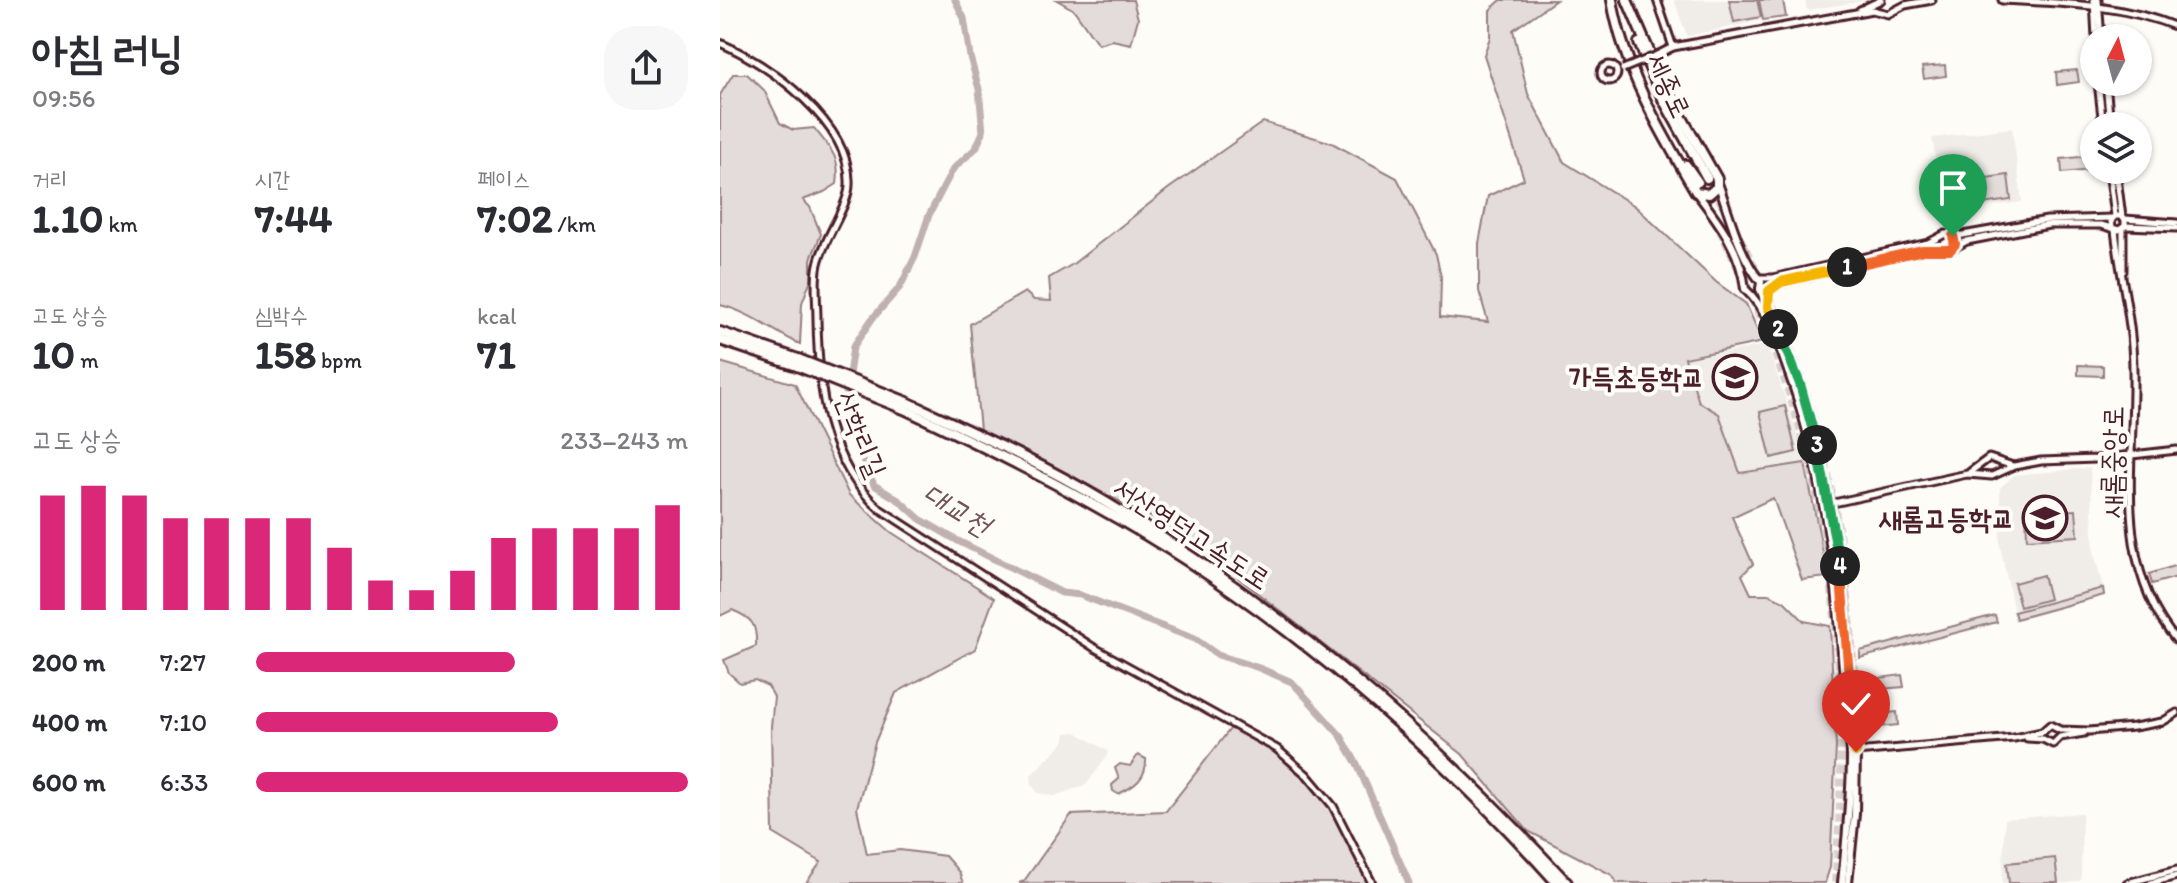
<!DOCTYPE html>
<html lang="ko">
<meta charset="utf-8">
<style>
body{margin:0;font-family:Itim,"Poor Story",sans-serif;background:#f7f7f7;color:#2b2b33;height:100vh;display:flex;flex-direction:column;font-size:30px;white-space:nowrap}
*{box-sizing:border-box;margin:0}
p{font-size:26px;color:#7c7c81}
.icon{flex:none;width:44px;height:44px;fill:none;stroke:currentColor;stroke-width:2;stroke-linecap:round;stroke-linejoin:round}
.map{position:relative;flex:1;overflow:hidden}
.sheet{display:flex;flex-direction:column;background:#fff;width:720px}
.sheet>*{flex:none}
.needle{width:52px;rotate:6deg}
.controls{position:absolute;left:1360px;top:24px;display:grid;gap:16px}
.controls a{display:grid;place-items:center;width:72px;height:72px;border-radius:50%;background:#fff;box-shadow:0 2px 6px #0004;font-size:40px}
.pin{position:absolute;display:grid;place-items:center;width:68px;height:68px;color:#fff;margin:-82px -34px;border-radius:50% 50% 50% 0;rotate:-45deg;box-shadow:0 0 8px #0007}
.pin .icon{rotate:45deg}
.km{position:absolute;width:40px;height:40px;margin:-20px;border-radius:50%;background:#222;color:#fff;font-size:22px;line-height:40px;text-align:center}
.round{display:grid;place-items:center;flex:none;width:84px;height:84px;border-radius:32px;background:#f7f7f7}
.overview{display:flex;align-items:center;justify-content:space-between;height:136px;padding:0 32px}
h1{font-size:44px;font-weight:700;line-height:60px}
.stats{display:grid;grid-template-columns:repeat(3,1fr);gap:12px;height:136px;padding:8px 32px}
.stats div{display:grid;align-content:center}
.stats b{font-size:40px;font-weight:700}
.stats small{font-size:22px;font-weight:400}
.stats p{font-size:22px}
.chart{height:224px;padding:16px 32px}
.chart p{display:flex;justify-content:space-between}
.chart svg{width:100%;height:144px;margin-top:8px;stroke:#db2777;stroke-width:6}
ul{padding:0 32px;list-style:none;font-size:26px}
li{display:grid;grid-template-columns:128px 96px 1fr;align-items:center;height:60px}
li i{height:20px;border-radius:10px;background:#db2777}
main{display:flex;flex:1;min-height:0}
.map>svg:first-child{display:block}
.built{fill:#f0ece8}
.green{fill:#e3dcda;stroke:#967e82;stroke-width:2}
.lines{fill:none;stroke-linecap:round;stroke-linejoin:round}
.river{stroke:#c0b1b1;stroke-width:7}
.highway-tunnel{stroke:#d9d0ce;stroke-width:8;stroke-dasharray:8 4;stroke-linecap:butt}
.secondary-casing{stroke:#4a1f2b;stroke-width:11}
.primary-casing{stroke:#4a1f2b;stroke-width:12}
.highway-casing{stroke:#4a1f2b;stroke-width:14}
.secondary{stroke:#fdfcf7;stroke-width:5}
.primary{stroke:#fdfcf7;stroke-width:6}
.highway{stroke:#fdfcf7;stroke-width:8}
.secondary-bridge-casing{stroke:#4a1f2b;stroke-width:11;stroke-linecap:butt}
.highway-bridge-casing{stroke:#4a1f2b;stroke-width:14;stroke-linecap:butt}
.secondary-bridge{stroke:#fdfcf7;stroke-width:5}
.highway-bridge{stroke:#fdfcf7;stroke-width:8}
.split-1-casing{stroke:#fff;stroke-width:16}
.split-2-casing{stroke:#fff;stroke-width:16}
.split-3-casing{stroke:#fff;stroke-width:16}
.split-4-casing{stroke:#fff;stroke-width:16}
.split-5-casing{stroke:#fff;stroke-width:16}
.split-6-casing{stroke:#fff;stroke-width:16}
.split-1{stroke:#f0652b;stroke-width:10}
.split-2{stroke:#f5b400;stroke-width:10}
.split-3{stroke:#22a559;stroke-width:10}
.split-4{stroke:#22a559;stroke-width:10}
.split-5{stroke:#f0652b;stroke-width:10}
.split-6{stroke:#f5b400;stroke-width:10}
.labels{text-anchor:middle;dominant-baseline:central;stroke-width:8;stroke-linejoin:round;paint-order:stroke}
.street-label{font-size:28px;fill:#4a1f2b;stroke:#fdfcf7}
.poi-label{font-size:28px;font-weight:bold;fill:#4a1f2b;stroke:#fdfcf7;text-anchor:end}
.water-label{font-size:30px;font-style:italic;fill:#73525a;stroke:#fdfcf7}
</style>
<main>
<section class="sheet">
<div class="overview"><div><h1>아침 러닝</h1><p>09:56</p></div><a class="round"><svg class="icon" aria-label="share" viewBox="0 0 24 24"><path d="M12 15V3M7 8l5-5 5 5M5 13v7h14v-7"/></svg></a></div>
<div class="stats">
<div><p>거리</p><b>1.10<small> km</small></b></div>
<div><p>시간</p><b>7:44</b></div>
<div><p>페이스</p><b>7:02<small> /km</small></b></div>
</div>
<div class="stats">
<div><p>고도 상승</p><b>10<small> m</small></b></div>
<div><p>심박수</p><b>158<small> bpm</small></b></div>
<div><p>kcal</p><b>71</b></div>
</div>
<div class="chart"><p><span>고도 상승</span>233–243 m</p>
<svg viewBox="0 0 160 44" preserveAspectRatio="none"><path d="M5 44V9M15 44V6M25 44V9M35 44V16M45 44V16M55 44V16M65 44V16M75 44V25M85 44V35M95 44V38M105 44V32M115 44V22M125 44V19M135 44V19M145 44V19M155 44V12"/></svg>
</div>
<ul>
<li><b>200 m</b>7:27<i style="width:60%"></i></li>
<li><b>400 m</b>7:10<i style="width:70%"></i></li>
<li><b>600 m</b>6:33<i style="width:100%"></i></li>
</ul>
</section>
<div class="map">
<svg width="1457" height="883" viewBox="0 0 1457 883">
<rect width="100%" height="100%" fill="#fdfcf7"/>
<filter id="ink" filterUnits="userSpaceOnUse"><feTurbulence type="fractalNoise" baseFrequency=".0125" numOctaves="2"/><feDisplacementMap in="SourceGraphic" scale="16" xChannelSelector="R" yChannelSelector="G"/><feConvolveMatrix kernelMatrix="1 2 1 2 8 2 1 2 1" color-interpolation-filters="sRGB"/></filter>
<g filter="url(#ink)">
<g class="built">
<path d="M954,0H1039L1043,20L967,36Z"/>
<path d="M1085,0H1149L1087,10Z"/>
<path d="M1292,128L1302,202L1226,213L1212,138Z"/>
<path d="M1047,345L1086,461L1020,472L1000,414L981,402L966,359Z"/>
<path d="M1370,468L1374,553L1383,588L1294,612L1280,545V488L1294,475Z"/>
<path d="M356,732L388,751L386,758L366,785L334,796L318,793L312,785L311,775L344,742L346,733Z"/>
<path d="M1362,813L1361,880L1348,883H1282L1285,819Z"/>
</g>
<g class="green">
<path d="M337,0H413L418,19L411,44L392,40L378,44L354,10Z"/>
<path d="M781,0H836L793,30L808,94L844,162L915,206L996,282L1026,304L1043,342L965,358L979,402L999,414L1020,473L1085,463L1108,577L1082,580L1053,498L1012,517L1033,564L1022,575L1031,594H1049L1064,601L1084,621L1110,626L1116,747L1110,867L1105,883H897L892,875L808,831L742,754L460,532L260,430L250,324L305,292L314,300L331,301L329,278L353,264L448,189L543,122L612,143L677,178L716,254L721,277L720,317L768,322L759,291V243L768,196L804,179L764,55L770,37V10Z"/>
<path d="M1009,0H1037L1041,17L1014,22Z"/>
<path d="M1039,0H1063L1066,17L1043,20Z"/>
<path d="M1225,65L1226,76L1204,79L1202,67Z"/>
<path d="M1357,70L1359,82L1337,85L1336,72Z"/>
<path d="M13,74H27L44,90L60,123L73,130L94,128C110,148 121,157 117,184L104,192L83,200L90,207L101,234L91,259V279L82,303L80,344C54,332 28,311 0,305V95Z"/>
<path d="M1369,156L1371,170L1342,173L1341,159Z"/>
<path d="M1288,175L1291,200L1240,207L1237,182Z"/>
<path d="M1235,182L1238,206L1228,208L1225,183Z"/>
<path d="M0,362L75,384L129,495L171,532L274,598L255,649L176,693L155,742L137,808L147,854L180,850L225,856L239,872L243,883H86L101,862L53,833L51,726L54,697L48,686L35,680L20,683L9,673L4,660L36,646C37,624 32,618 12,610L0,616Z"/>
<path d="M1358,365L1383,366V376L1358,375Z"/>
<path d="M1065,406L1076,452L1051,458L1040,412Z"/>
<path d="M1356,510L1358,536L1307,539L1306,512Z"/>
<path d="M1457,565V577L1432,584L1429,574Z"/>
<path d="M1323,575L1329,599L1300,607L1294,583Z"/>
<path d="M1383,588L1384,595L1296,619L1294,612Z"/>
<path d="M1275,615L1277,622L1140,658V651Z"/>
<path d="M1182,675L1184,687L1160,689L1159,678Z"/>
<path d="M1177,712L1178,725L1158,727L1157,714Z"/>
<path d="M514,724L587,775L622,822L652,883H299L304,881L351,815L446,811Z"/>
<path d="M418,755L426,759C427,778 414,787 398,794L393,791L392,785L399,779L395,768L400,764L410,766Z"/>
<path d="M1335,858L1338,883H1289L1287,863Z"/>
</g>
<g class="lines">
<path class="river" d="M235,0L244,18L250,57L259,89L263,132L256,148L233,169L209,215L195,257L180,287L152,319L133,347L126,395L133,436L154,485L180,501L200,519L238,541L342,593L360,595L475,639L498,655L539,668L572,682L621,736L637,764L689,883"/>
<g class="highway-tunnel">
<path d="M987,178L1007,213"/>
<path d="M1015,228L1041,280"/>
<path d="M1000,230L1020,272"/>
<path d="M1047,293C1100,407 1125,532 1133,657C1135,686 1138,714 1137,742"/>
<path d="M1032,299C1116,481 1132,685 1115,883"/>
</g>
<g class="secondary-casing">
<g id="secondary">
<path d="M937,0L953,47"/>
<path d="M1282,0C1342,3 1401,4 1457,27"/>
<path d="M1374,0L1376,38"/>
<path d="M1378,0L1381,38"/>
<path d="M1140,10L1161,0"/>
<path d="M0,43C49,64 132,124 129,185C129,205 103,240 98,264C94,281 97,301 97,319C98,386 106,462 160,509L373,647L557,749L587,775L613,806L652,883"/>
<path d="M937,55L953,47L1152,10L1168,14L1185,5L1212,0"/>
<circle cx="889" cy="73" r="8"/>
<path d="M1378,82L1383,126"/>
<path d="M1386,82L1390,126"/>
<path d="M1389,170L1395,216"/>
<path d="M1396,170L1402,217"/>
<path d="M1405,219L1457,223"/>
<path d="M1405,226L1457,228"/>
<path d="M1395,230C1400,276 1413,322 1413,370C1415,463 1391,564 1457,641"/>
<path d="M1403,271V228"/>
<path d="M1039,278H1053L1208,243L1225,234L1237,236L1327,220L1392,218"/>
<path d="M1041,288L1203,250L1228,251L1247,241L1329,225H1381L1399,230L1405,226V219L1400,216H1395L1391,221L1392,227"/>
<path d="M1250,472L1269,458L1293,466"/>
<path d="M1109,504L1247,474L1272,476L1294,466L1321,461L1376,459L1457,450"/>
<path d="M1307,738L1323,739L1333,744L1340,737L1364,733"/>
<path d="M1136,752L1294,738L1322,732L1330,725L1340,730L1369,731L1414,727L1442,722L1457,713"/>
<path d="M1407,883L1457,870"/>
<path d="M1431,883L1457,876"/>
</g>
</g>
<g class="primary-casing">
<g id="primary">
<path d="M998,183C1010,215 1019,256 1041,282L1040,289"/>
<path d="M976,192C999,222 1021,251 1025,289C1046,308 1058,341 1067,368C1107,477 1119,592 1126,707C1127,724 1131,740 1131,756C1131,798 1126,841 1122,883"/>
<path d="M1040,289L1080,384L1091,421L1109,499L1123,581L1136,752L1135,814L1128,883"/>
<path d="M1048,304L1049,291L1061,282"/>
</g>
</g>
<g class="highway-casing">
<g id="highway">
<path d="M892,0C904,70 940,131 976,192L989,194L997,187V179L944,86L907,0"/>
<path d="M919,43L943,99L987,178"/>
<path d="M966,165L978,182"/>
<path d="M0,332L78,359"/>
<path d="M0,340L77,366"/>
<path d="M187,402C254,433 323,464 387,503C563,609 708,732 847,883"/>
<path d="M184,409C250,440 316,472 379,508C553,604 705,736 837,883"/>
</g>
</g>
<use href="#secondary" class="secondary"/>
<use href="#primary" class="primary"/>
<use href="#highway" class="highway"/>
<g class="secondary-bridge-casing">
<path id="secondary-bridge" d="M903,69L937,55"/>
</g>
<g class="highway-bridge-casing">
<g id="highway-bridge">
<path d="M78,359L187,402"/>
<path d="M77,366L184,409"/>
</g>
</g>
<use href="#secondary-bridge" class="secondary-bridge"/>
<use href="#highway-bridge" class="highway-bridge"/>
</g>
</g>
<g class="lines" filter="url(#ink)">
<g class="split-1-casing">
<path id="split-1" d="M1127,267L1203,250H1230L1235,244L1233,236"/>
</g>
<g class="split-2-casing">
<path id="split-2" d="M1058,329L1048,307L1049,291L1061,282L1127,267"/>
</g>
<g class="split-3-casing">
<path id="split-3" d="M1058,329L1080,384L1097,445"/>
</g>
<g class="split-4-casing">
<path id="split-4" d="M1097,445L1120,566"/>
</g>
<g class="split-5-casing">
<path id="split-5" d="M1120,566L1130,688"/>
</g>
<g class="split-6-casing">
<path id="split-6" d="M1130,688L1136,752"/>
</g>
<use href="#split-1" class="split-1"/>
<use href="#split-2" class="split-2"/>
<use href="#split-3" class="split-3"/>
<use href="#split-4" class="split-4"/>
<use href="#split-5" class="split-5"/>
<use href="#split-6" class="split-6"/>
</g>
<defs>
<g id="school-ring" transform="scale(2.3)"><circle r="9.5" fill="#fdfcf7" stroke="#4a1f2b" stroke-width="1.5"/><path d="M0-5L7-2L0 1L-7-2ZM-4 1L0 2.5L4 1V4Q0 6-4 4Z" fill="#4a1f2b"/></g>
</defs>
<g fill-rule="evenodd">
<use href="#school-ring" x="1015" y="377"/>
<use href="#school-ring" x="1325" y="518"/>
</g>
<g class="labels">
<g class="street-label">
<text transform="translate(949 85) rotate(65)">세종로</text>
<text transform="translate(141 434) rotate(67)">산학리길</text>
<text transform="translate(1392 462) rotate(-89)">새롬중앙로</text>
<text transform="translate(472 533) rotate(33)">서산영덕고속도로</text>
</g>
<g class="poi-label">
<text x="984" y="377">가득초등학교</text>
<text x="1294" y="518">새롬고등학교</text>
</g>
<g class="water-label">
<text transform="translate(237 509) rotate(31)">대교천</text>
</g>
</g>
</svg>
<div class="controls">
<a><svg class="needle" viewBox="-14 -14 28 28"><path d="M0-13l5 13h-10z" fill="#e53935"/><path d="M0 13l5-13h-10z" fill="#7c7c81"/></svg></a>
<a><svg class="icon" aria-label="layers" viewBox="0 0 24 24"><path d="M12 4l9 5-9 5-9-5zM3 14l9 5 9-5"/></svg></a>
</div>
<div class="pin" style="left:1233px;top:236px;background:#1e9e55"><svg class="icon" aria-label="arrive" viewBox="0 0 24 24"><path d="M6 21V4h12l-3 4 3 4H6"/></svg></div>
<div class="pin" style="left:1136px;top:752px;background:#d93025"><svg class="icon" aria-label="check" viewBox="0 0 24 24"><path d="M5 12l5 5 9-10"/></svg></div>
<b class="km" style="left:1127px;top:267px">1</b>
<b class="km" style="left:1058px;top:329px">2</b>
<b class="km" style="left:1097px;top:445px">3</b>
<b class="km" style="left:1120px;top:566px">4</b>
</div>
</main>
